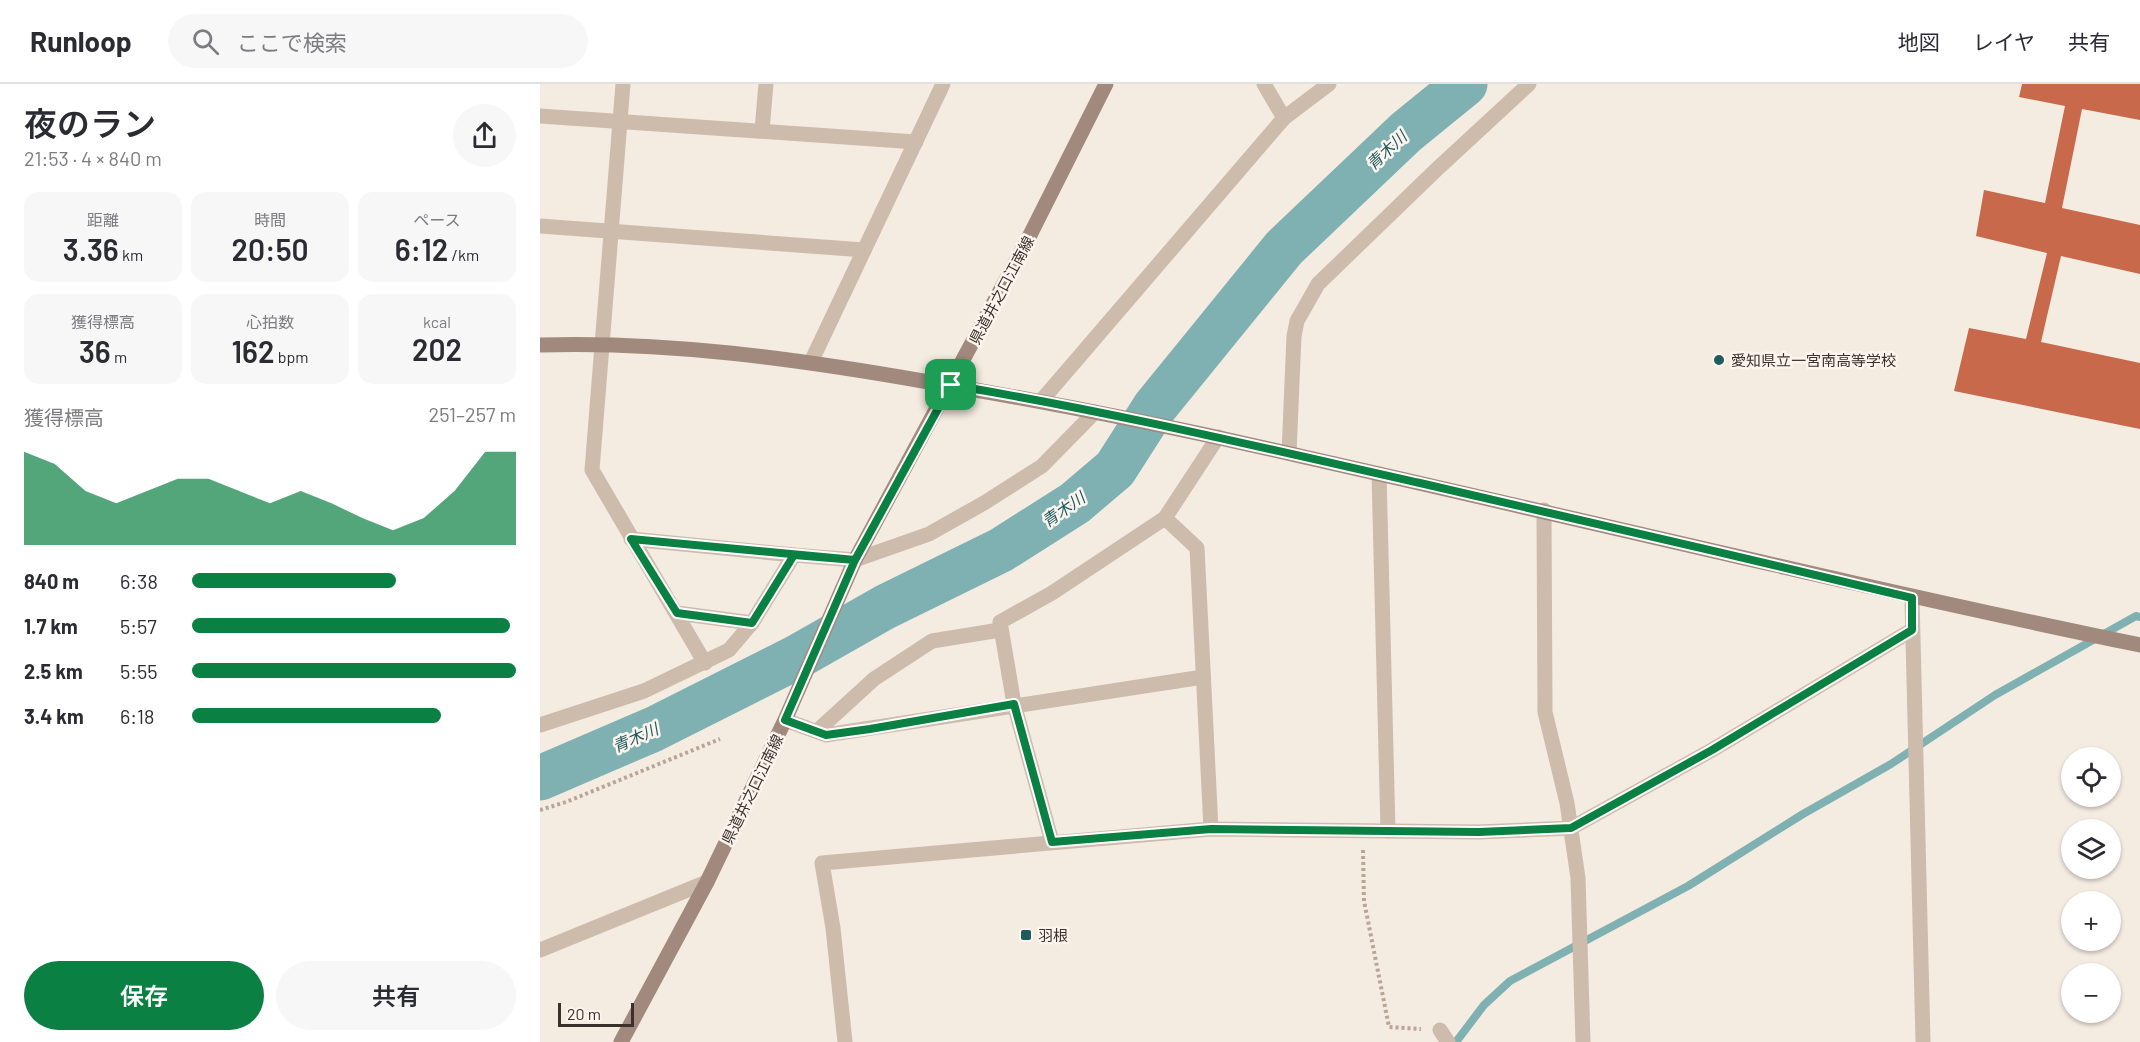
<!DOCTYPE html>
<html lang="ja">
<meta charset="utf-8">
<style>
body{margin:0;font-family:Barlow,"Noto Sans JP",sans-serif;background:#f7f7f7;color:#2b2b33;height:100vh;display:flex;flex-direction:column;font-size:22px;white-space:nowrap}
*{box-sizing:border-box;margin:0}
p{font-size:20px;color:#7c7c81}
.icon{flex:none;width:33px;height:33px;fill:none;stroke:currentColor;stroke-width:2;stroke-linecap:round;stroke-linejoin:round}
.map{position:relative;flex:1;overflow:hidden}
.drawer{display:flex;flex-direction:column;background:#fff;width:540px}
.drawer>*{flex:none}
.buttons{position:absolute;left:1521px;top:663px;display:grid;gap:12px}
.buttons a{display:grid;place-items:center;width:60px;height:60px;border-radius:50%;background:#fff;box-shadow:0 2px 4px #0004;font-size:30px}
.scale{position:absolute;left:18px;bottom:15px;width:76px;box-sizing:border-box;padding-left:6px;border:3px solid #3b302b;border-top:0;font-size:16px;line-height:21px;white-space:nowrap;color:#3b302b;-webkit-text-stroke:4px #fbf5ee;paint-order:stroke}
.pin{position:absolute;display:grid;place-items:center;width:51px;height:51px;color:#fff;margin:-26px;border-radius:12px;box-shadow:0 3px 9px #0006}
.round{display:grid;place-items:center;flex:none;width:63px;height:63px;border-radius:32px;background:#f7f7f7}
.headline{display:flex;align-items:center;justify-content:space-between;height:102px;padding:0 24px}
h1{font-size:33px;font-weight:600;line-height:45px}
.metrics{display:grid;grid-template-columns:repeat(3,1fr);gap:9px;height:102px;padding:6px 24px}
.metrics div{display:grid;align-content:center;border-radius:15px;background:#f7f7f7;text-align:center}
.metrics b{font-size:30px;font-weight:600}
.metrics small{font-size:16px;font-weight:400}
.metrics p{font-size:16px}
.chart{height:168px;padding:12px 24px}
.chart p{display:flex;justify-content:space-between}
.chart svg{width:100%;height:108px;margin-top:6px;fill:#0b8043;opacity:.7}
.cta{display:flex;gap:12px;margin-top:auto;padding:12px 24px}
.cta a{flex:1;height:69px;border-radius:36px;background:#0b8043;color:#fff;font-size:24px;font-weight:600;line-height:69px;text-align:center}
.cta a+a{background:#f7f7f7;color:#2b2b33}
ul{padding:0 24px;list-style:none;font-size:20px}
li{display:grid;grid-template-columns:96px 72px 1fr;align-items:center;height:45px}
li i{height:15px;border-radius:8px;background:#0b8043}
header{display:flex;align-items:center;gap:36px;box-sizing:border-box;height:84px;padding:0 30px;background:#fff;border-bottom:2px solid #e1e1e2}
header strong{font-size:28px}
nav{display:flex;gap:33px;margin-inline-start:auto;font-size:21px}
.search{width:420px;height:54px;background:#f7f7f7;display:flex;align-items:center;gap:15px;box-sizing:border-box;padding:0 21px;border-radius:33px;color:#7c7c81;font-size:22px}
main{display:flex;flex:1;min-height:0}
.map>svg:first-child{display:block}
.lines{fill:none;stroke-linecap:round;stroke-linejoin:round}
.stream{stroke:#7fb0b2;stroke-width:8}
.river{stroke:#7fb0b2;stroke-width:45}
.building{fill:#c8694b}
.path{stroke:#b9a596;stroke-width:4;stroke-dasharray:3 3;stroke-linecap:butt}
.street{stroke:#cdbbac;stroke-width:15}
.secondary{stroke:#a18a7d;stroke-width:15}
.route-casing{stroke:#fff;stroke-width:12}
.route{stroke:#0b8043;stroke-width:8}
.poi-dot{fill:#1f5a5e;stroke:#fbf5ee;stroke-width:2}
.labels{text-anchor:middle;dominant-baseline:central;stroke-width:5;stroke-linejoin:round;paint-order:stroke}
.street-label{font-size:15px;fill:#3b302b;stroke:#fbf5ee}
.poi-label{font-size:15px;fill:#3b302b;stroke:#fbf5ee;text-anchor:start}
.water-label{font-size:16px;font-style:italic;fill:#1f5a5e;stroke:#fbf5ee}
</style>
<header>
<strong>Runloop</strong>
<div class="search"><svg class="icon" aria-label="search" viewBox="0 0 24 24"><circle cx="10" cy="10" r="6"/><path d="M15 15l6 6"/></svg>ここで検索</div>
<nav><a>地図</a><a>レイヤ</a><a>共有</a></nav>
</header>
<main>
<section class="drawer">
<div class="headline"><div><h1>夜のラン</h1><p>21:53 · 4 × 840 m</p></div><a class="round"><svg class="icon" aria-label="share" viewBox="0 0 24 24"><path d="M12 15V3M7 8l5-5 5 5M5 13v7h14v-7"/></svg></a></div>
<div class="metrics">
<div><p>距離</p><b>3.36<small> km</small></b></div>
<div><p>時間</p><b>20:50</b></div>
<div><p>ペース</p><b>6:12<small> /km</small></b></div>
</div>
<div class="metrics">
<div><p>獲得標高</p><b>36<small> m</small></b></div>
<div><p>心拍数</p><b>162<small> bpm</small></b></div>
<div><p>kcal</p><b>202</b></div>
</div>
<div class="chart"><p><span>獲得標高</span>251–257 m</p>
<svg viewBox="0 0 160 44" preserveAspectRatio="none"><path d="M0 44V6L10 11L20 22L30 27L40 22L50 17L60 17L70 22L80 27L90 22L100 27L110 33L120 38L130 33L140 22L150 6L160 6V44z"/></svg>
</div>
<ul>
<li><b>840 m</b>6:38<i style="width:63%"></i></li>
<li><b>1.7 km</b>5:57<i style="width:98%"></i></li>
<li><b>2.5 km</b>5:55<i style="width:100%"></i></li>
<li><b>3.4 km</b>6:18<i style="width:77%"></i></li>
</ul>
<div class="cta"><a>保存</a><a>共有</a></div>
</section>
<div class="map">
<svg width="1600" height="958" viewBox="0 0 1600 958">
<rect width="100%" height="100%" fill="#f4ebe1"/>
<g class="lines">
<path class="stream" d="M916,958L944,921L970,897L1148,802L1263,730L1351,680L1455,611L1596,532L1600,533"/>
<path class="river" d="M0,694L114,645L257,573L345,523L461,466L535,419L575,385L614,324L744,164L866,48L925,0"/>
</g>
<path class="building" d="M1482,0H1600V36L1542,25L1522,124L1600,141V190L1521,172L1501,258L1600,279V345L1414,307L1429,244L1486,255L1507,169L1436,152L1444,106L1505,119L1525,22L1479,13Z"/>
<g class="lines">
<g class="path">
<path d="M0,726L26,718L180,655"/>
<path d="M823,766L824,817L849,943L881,945"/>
</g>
<g class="street">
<path d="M83,0L52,386L165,579"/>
<path d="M724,0L744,34"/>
<path d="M0,32L376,58"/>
<path d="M222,46L226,0"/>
<path d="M0,142L324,166"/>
<path d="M271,278L403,0"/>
<path d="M502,316L744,34L789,0"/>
<path d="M749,369L754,252L757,237L778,200L896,86L989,0"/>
<path d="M839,390L848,747"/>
<path d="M1004,426L1005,628L1027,719L1038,794L1043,958"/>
<path d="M625,434L678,353"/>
<path d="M91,455L254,471"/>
<path d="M1372,514L1383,958"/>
<path d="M137,529L212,539"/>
<path d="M245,636L286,651L663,593"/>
<path d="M0,641L104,607L189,566L212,539L254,471L315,476L389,450L444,419L502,382L555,328"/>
<path d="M277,647L334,595L392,557L460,546"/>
<path d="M512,758L474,620L460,538L512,509L625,434L657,464L671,745"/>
<path d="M0,866L167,798"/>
<path d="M900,946L908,958"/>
<path d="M305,958L293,844L282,779L671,745L939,748L1031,744L1172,666L1372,546"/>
</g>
<g class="secondary">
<path d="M0,261C128,257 257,275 383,297C510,318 635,343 760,372C1040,435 1319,503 1600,561"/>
<path d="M81,958L167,798L245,636L315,476L487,157L566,0"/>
</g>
</g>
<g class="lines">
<g class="route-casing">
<path id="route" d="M411,301L315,476L254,471L212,539L137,529L91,455L315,476L245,636L286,651L330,645L474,620L512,758L671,745L939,748L1031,744L1172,666L1372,546V514C1208,475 1045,436 880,399C724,364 569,327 411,301"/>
</g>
<use href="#route" class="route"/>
</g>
<g class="poi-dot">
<circle cx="1179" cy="276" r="6"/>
<rect x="480" y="845" width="12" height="12" rx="3"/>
</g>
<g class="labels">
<g class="street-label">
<text transform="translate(461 206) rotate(-62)">県道井之口江南線</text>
<text transform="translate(212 705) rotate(-64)">県道井之口江南線</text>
</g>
<g class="poi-label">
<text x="1191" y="276">愛知県立一宮南高等学校</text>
<text x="498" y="851">羽根</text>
</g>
<g class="water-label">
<text transform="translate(846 66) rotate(-43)">青木川</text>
<text transform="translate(523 425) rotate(-35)">青木川</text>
<text transform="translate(95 653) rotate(-24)">青木川</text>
</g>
</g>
</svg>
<div class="buttons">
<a><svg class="icon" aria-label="locate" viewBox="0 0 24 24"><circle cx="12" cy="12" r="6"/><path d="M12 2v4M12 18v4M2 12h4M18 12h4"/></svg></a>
<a><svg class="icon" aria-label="layers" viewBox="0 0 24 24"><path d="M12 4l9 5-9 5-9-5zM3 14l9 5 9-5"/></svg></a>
<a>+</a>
<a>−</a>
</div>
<div class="scale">20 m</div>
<div class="pin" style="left:411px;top:301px;background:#1e9e55"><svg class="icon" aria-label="arrive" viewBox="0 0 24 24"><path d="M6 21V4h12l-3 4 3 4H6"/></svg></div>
</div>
</main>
